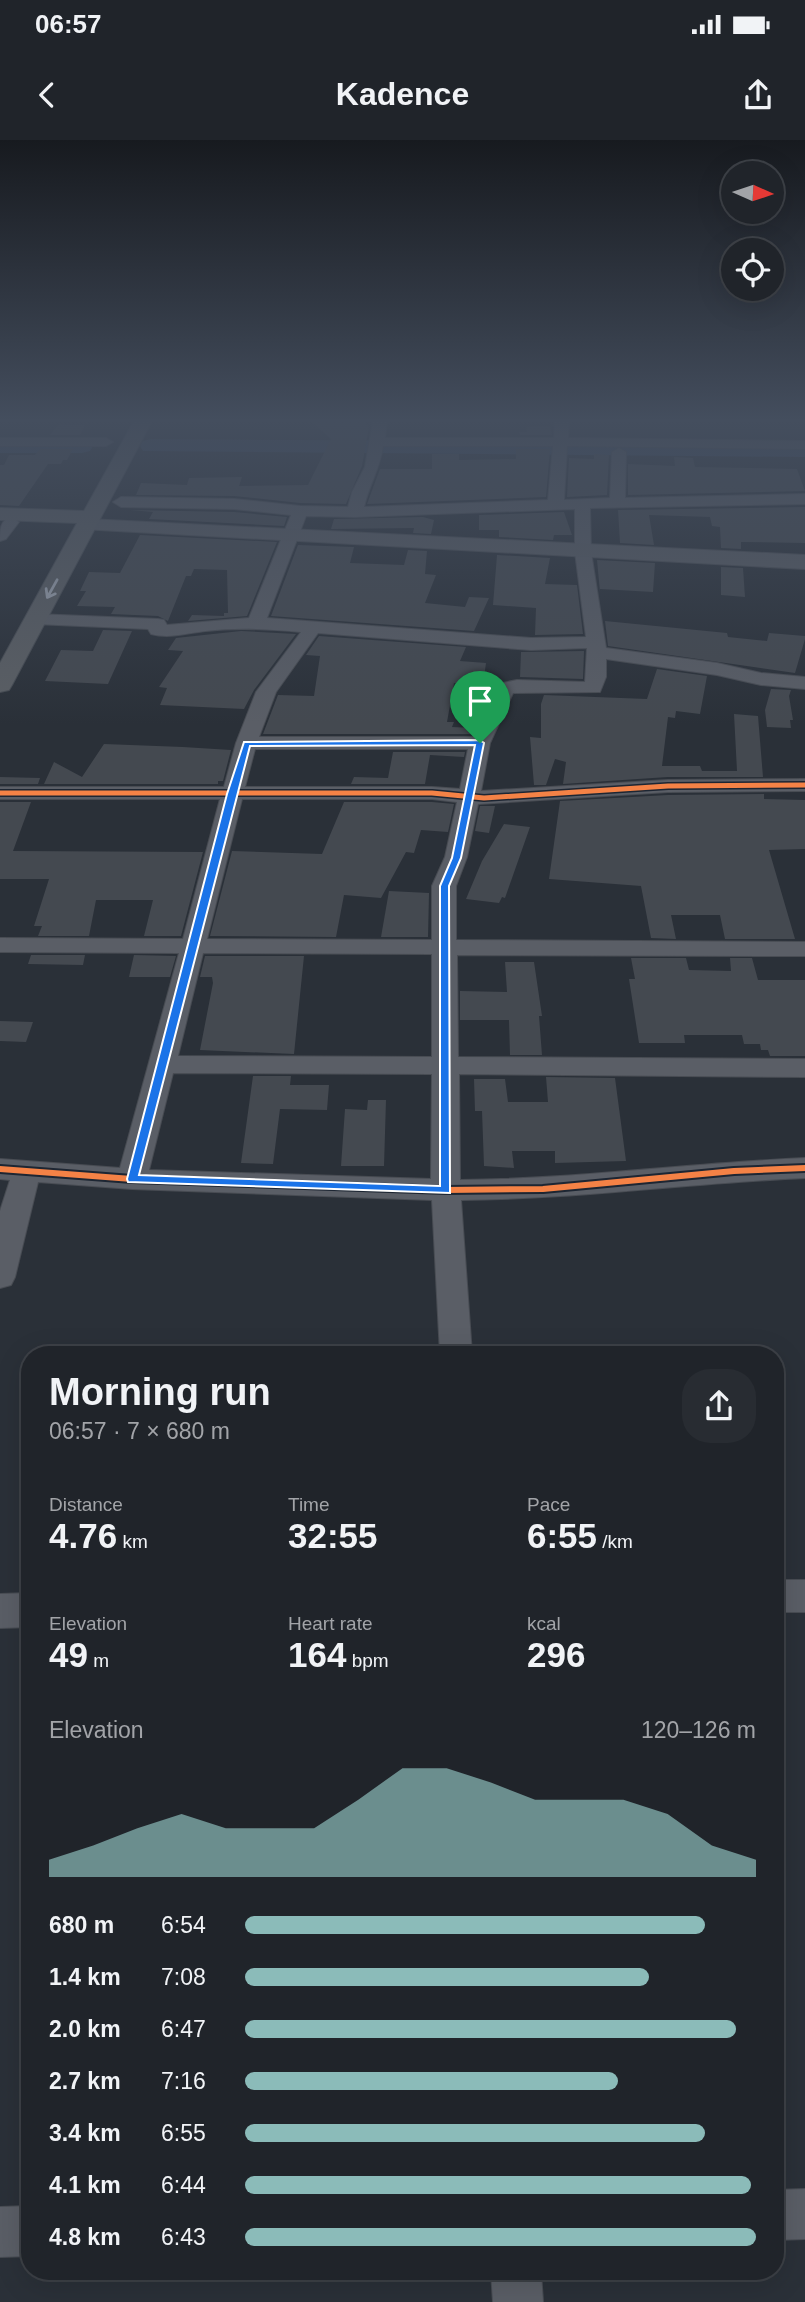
<!DOCTYPE html>
<meta charset="utf-8">
<style>
body{margin:0;font-family:Arial,sans-serif;background:#282c32;color:#f1f3f6;height:100vh;display:flex;flex-direction:column;font-size:26px;white-space:nowrap}
*{box-sizing:border-box;margin:0}
p{font-size:23px;color:#a2a4a8}
.icon{flex:none;width:38px;height:38px;fill:none;stroke:currentColor;stroke-width:2;stroke-linecap:round;stroke-linejoin:round}
.map{position:relative;flex:1;overflow:hidden}
.drawer{position:absolute;left:21px;top:1206px;width:763px;height:934px;display:flex;flex-direction:column;background:#20242a;border-radius:28px;box-shadow:0 7px 28px #0002,0 0 0 2px #3d4147}
.drawer>*{flex:none}
.needle{width:46px;rotate:93deg}
.buttons{position:absolute;left:721px;top:21px;display:grid;gap:14px}
.buttons a{display:grid;place-items:center;width:63px;height:63px;border-radius:50%;background:#20242a;box-shadow:0 7px 28px #0002,0 0 0 2px #3d4147;font-size:35px}
.pin{position:absolute;display:grid;place-items:center;width:60px;height:60px;color:#fff;margin:-72px -30px;border-radius:50% 50% 50% 0;rotate:-45deg;box-shadow:0 0 7px #0007}
.pin .icon{rotate:45deg}
.round{display:grid;place-items:center;flex:none;width:74px;height:74px;border-radius:28px;background:#282c32}
.overview{display:flex;align-items:center;justify-content:space-between;height:119px;padding:0 28px}
h1{font-size:38px;font-weight:700;line-height:52px}
.figures{display:grid;grid-template-columns:repeat(3,1fr);gap:10px;height:119px;padding:7px 28px}
.figures div{display:grid;align-content:center}
.figures b{font-size:35px;font-weight:700}
.figures small{font-size:19px;font-weight:400}
.figures p{font-size:19px}
.chart{height:196px;padding:14px 28px}
.chart p{display:flex;justify-content:space-between}
.chart svg{width:100%;height:126px;margin-top:7px;fill:#8bbbb9;opacity:.7}
ul{padding:0 28px;list-style:none;font-size:23px}
li{display:grid;grid-template-columns:112px 84px 1fr;align-items:center;height:52px}
li i{height:18px;border-radius:9px;background:#8bbbb9}
.status{display:flex;justify-content:space-between;align-items:center;height:49px;padding:0 35px;background:#20242a;direction:ltr}
.status svg{height:19px;fill:currentColor}
header{display:flex;justify-content:space-between;align-items:center;height:91px;padding:0 28px;background:#20242a;font-size:32px;font-weight:700}
.map>svg:first-child{display:block}
.lines{fill:none;stroke-linecap:round;stroke-linejoin:round}
.river{fill:#384963;fill-rule:evenodd}
.building{fill:#444950}
.minor-casing{stroke:#484c53;stroke-width:2}
.secondary-casing{stroke:#484c53;stroke-width:2}
.trunk-casing{stroke:#474c53;stroke-width:2}
.minor{fill:#5a5e66;fill-rule:evenodd}
.secondary{fill:#595d64;fill-rule:evenodd}
.trunk{fill:#5b5f64;fill-rule:evenodd}
.cycleway-far1-casing{stroke:#1d2633;stroke-width:8}
.cycleway-casing{stroke:#1d2633;stroke-width:10}
.cycleway-far1{stroke:#f48246;stroke-width:5}
.cycleway{stroke:#f48246;stroke-width:6}
.oneway{stroke:#a2a9b5}
.route{fill:#1a73e8;stroke:#fff;stroke-width:2;fill-rule:evenodd}
</style>
<div class="status"><b>06:57</b><svg viewBox="0 0 49 12"><path d="M0 12V9h3v3zM5 12V6h3v6zM10 12V3h3v9zM15 12V0h3v12zM26 1h20v11H26zM47 4h2v5h-2z"/></svg></div>
<header><svg class="icon" aria-label="back" viewBox="0 0 24 24"><path d="M15 5l-7 7 7 7"/></svg>Kadence<svg class="icon" aria-label="share" viewBox="0 0 24 24"><path d="M12 15V3M7 8l5-5 5 5M5 13v7h14v-7"/></svg></header>
<div class="map">
<svg width="805" height="2162" viewBox="0 0 805 2162">
<rect width="100%" height="100%" fill="#2a3038"/>
<g class="lines">
<g class="river">
<path d="M0,299H82L90,301L93,306L90,311L82,313H0Z"/>
<path d="M151,299L805,303V317L143,311L140,306L143,301Z"/>
</g>
</g>
<g class="building">
<path d="M311,281H363L369,287L362,326L346,364L300,363L234,356L136,355L141,343L187,345L189,338L242,337L239,346L308,345L331,299Z"/>
<path d="M59,284L85,285L80,295H50Z"/>
<path d="M531,286H550L552,295H520L519,292H527L526,288Z"/>
<path d="M40,309H73L67,320H63L61,324H48L19,366L0,365V325H4L9,315H35Z"/>
<path d="M516,309H550L546,357L367,364L380,329H432V314H459V320L516,319Z"/>
<path d="M594,314L609,315L607,355L567,357L569,318L594,319Z"/>
<path d="M674,317L693,318L695,327L797,329L805,351L628,355V324L675,326Z"/>
<path d="M805,367V403L741,402V409L721,408L720,387L712,386L710,377L649,375L654,405L620,403L618,370Z"/>
<path d="M130,370L234,372L287,377L284,386L149,379L153,372Z"/>
<path d="M564,372L572,395H554L553,400L499,397V390H479V375Z"/>
<path d="M423,377L434,380L431,394L413,393L414,388L331,389L334,379Z"/>
<path d="M140,395L277,402L247,476L188,481L192,475L224,476V473H228L227,430L194,429L191,436H186L168,481L158,476L111,474L115,467L77,466L86,451H80L89,432L120,433Z"/>
<path d="M298,405L354,407L350,423L404,425L408,410L427,411L425,434L436,435L425,463L465,467L469,457L489,458L474,491L271,476Z"/>
<path d="M497,415L550,418L545,444L577,445L583,494L535,495L536,468L493,465Z"/>
<path d="M597,420L655,423L653,452L600,449V452Z"/>
<path d="M721,427L743,428L745,457L721,455Z"/>
<path d="M605,481L727,493L728,497L767,501L769,493L805,496V499L795,533L608,506Z"/>
<path d="M103,490L132,491L108,544L45,541L61,510L93,511Z"/>
<path d="M241,491L296,494L254,550L244,569L160,565L167,548L159,547L183,511L168,510L176,498Z"/>
<path d="M319,496L466,507L460,521L486,523L483,544L454,543L447,582H454L452,587L474,588L471,594H263L278,555L314,556L320,516L306,515Z"/>
<path d="M584,511L583,539L520,537L521,512Z"/>
<path d="M657,529L707,536L700,574L676,571L675,578L668,577L662,626H700L702,631H737L734,574L758,576L763,637H668L563,644L566,622L555,619L546,645H534L530,597L541,598V564L544,555L647,559Z"/>
<path d="M771,549L791,550L789,556L793,580H790L791,588L767,587L765,570Z"/>
<path d="M104,604L183,607L231,610L223,641H218V644H44L54,622L82,637Z"/>
<path d="M393,612H465L464,617L430,615L425,644H351L354,637L388,638Z"/>
<path d="M0,637L40,638L38,644H0Z"/>
<path d="M764,654V659L805,660V709L769,710L795,799H725L720,775H671L676,799L651,798L641,746L549,739L560,661L668,655Z"/>
<path d="M0,662H31L13,711L203,712L181,796H144L153,760H96L89,796H38L42,786H34L49,739H0Z"/>
<path d="M344,662H432L454,664L448,692L421,690L414,713L406,712L381,758L344,755L336,797L210,796L232,711L322,714Z"/>
<path d="M480,666H495L489,693L475,691Z"/>
<path d="M504,684L530,687L505,758L502,757L499,763L466,759L482,721Z"/>
<path d="M389,751L429,753L428,797H381Z"/>
<path d="M31,815H85L83,825L28,824Z"/>
<path d="M134,815L176,816L170,837H129Z"/>
<path d="M205,816H304L294,914L200,910L213,843L212,837H200Z"/>
<path d="M631,818H686L689,830L731,831L730,818H752L758,840H805V916H770L768,910H761L760,904H744L742,895H684L685,903H639L629,839H635Z"/>
<path d="M505,822H534L542,876H539L542,915H510L509,880H460V851L507,852Z"/>
<path d="M0,881L33,882L26,902L0,901Z"/>
<path d="M253,936H291L290,945H329L327,970L280,969L273,1024L241,1023Z"/>
<path d="M546,937L615,938L626,1021L555,1023V1011H512L514,1028L484,1026L482,971H475L474,939H505L508,962H548Z"/>
<path d="M368,960H386L384,1026H341L345,969L367,970Z"/>
</g>
<g class="lines">
<g class="minor-casing">
<g id="minor">
<path d="M373,281H387L385,298H554L555,281H569L568,298L805,301V309L567,306L564,360L610,358L612,312L619,308L626,312L625,358L805,354V364L590,368L591,412L606,508L717,523L761,533L805,537V549L761,545L717,535L606,519V537L600,552L513,553L490,603L481,651L668,640L805,639V651L668,652L478,664L467,717L456,746V800L805,802V816L457,815L458,917L805,919V937L459,934L460,1040C576,1039 690,1023 805,1018V1038C690,1043 577,1059 461,1060L472,1214H440L432,1060L132,1049L38,1042L15,1137L11,1145L0,1148V1071L10,1040L0,1039V1019L120,1028L179,813L0,812V798L183,799L220,659H0V647H224L236,603L256,552L301,492C269,489 237,487 206,491C186,493 170,499 151,494L148,489L35,484L26,479L35,474L158,479L164,480L167,485L249,478L291,375L234,369L121,367L113,362L121,357L234,359L300,366L348,367L352,352L365,327ZM383,306H553L548,360L364,367C369,345 380,328 383,306ZM575,369V412L586,497L531,498L267,478L306,376L355,377ZM318,493L531,510L587,508L585,542L517,540L498,544L473,597H259L276,552ZM255,609H468L460,649L432,647H245ZM242,659H432L457,662L445,717L432,746V800L207,799ZM203,813L432,814V917L178,916ZM173,933L432,934L431,1039L149,1030Z"/>
<path d="M0,298H106L113,302L106,306H0Z"/>
<path d="M11,377L19,382L6,399L0,401C0,390 0,380 11,377Z"/>
<rect x="775" y="1440" width="30" height="32"/>
<path d="M30,1453V1487L0,1488V1454Z"/>
<path d="M805,2049V2099L775,2100V2050Z"/>
<path d="M30,2066V2116L0,2117V2067Z"/>
<path d="M491,2132H541L543,2162H493Z"/>
</g>
</g>
<g class="secondary-casing">
<path id="secondary" d="M88,379L805,415V429L81,389L78,385L81,381Z"/>
</g>
<g class="trunk-casing">
<path id="trunk" d="M134,281H152L12,545L9,550L0,552V523L77,383L0,380V368L84,371Z"/>
</g>
<use href="#minor" class="minor"/>
<use href="#secondary" class="secondary"/>
<use href="#trunk" class="trunk"/>
<g class="cycleway-far1-casing">
<path id="cycleway-far1" d="M0,653H432L484,658L668,646L805,645"/>
</g>
<g class="cycleway-casing">
<path id="cycleway" d="M0,1029L132,1039L446,1050L543,1049L734,1031L805,1028"/>
</g>
<use href="#cycleway-far1" class="cycleway-far1"/>
<use href="#cycleway" class="cycleway"/>
</g>
<defs><path id="oneway-shaft" d="M-6 0H5M1.5-3L5.5 0L1.5 3" fill="none" stroke-width="1.6" stroke-linecap="round" stroke-linejoin="round" transform="scale(1.75)"/></defs>
<use class="oneway" href="#oneway-shaft" transform="translate(52 449) rotate(119)"/>
<linearGradient id="sky" x2="0" y2="1"><stop stop-color="#171a1f"/><stop offset="0.48" stop-color="#444e5e"/><stop offset="1" stop-color="#444e5e" stop-opacity="0"/></linearGradient>
<rect width="805" height="584" fill="url(#sky)"/>
<path class="route" d="M480,600L484,603L461,718L449,746L450,1053L128,1042L127,1039L227,654L244,602ZM475,605L452,718L440,746V1046L139,1035L250,606Z"/>
</svg>
<div class="buttons">
<a><svg class="needle" viewBox="-14 -14 28 28"><path d="M0-13l5 13h-10z" fill="#e53935"/><path d="M0 13l5-13h-10z" fill="#a2a4a8"/></svg></a>
<a><svg class="icon" aria-label="locate" viewBox="0 0 24 24"><circle cx="12" cy="12" r="6"/><path d="M12 2v4M12 18v4M2 12h4M18 12h4"/></svg></a>
</div>
<div class="pin" style="left:480px;top:603px;background:#1e9e55"><svg class="icon" aria-label="arrive" viewBox="0 0 24 24"><path d="M6 21V4h12l-3 4 3 4H6"/></svg></div>
<section class="drawer">
<div class="overview"><div><h1>Morning run</h1><p>06:57 · 7 × 680 m</p></div><a class="round"><svg class="icon" aria-label="share" viewBox="0 0 24 24"><path d="M12 15V3M7 8l5-5 5 5M5 13v7h14v-7"/></svg></a></div>
<div class="figures">
<div><p>Distance</p><b>4.76<small> km</small></b></div>
<div><p>Time</p><b>32:55</b></div>
<div><p>Pace</p><b>6:55<small> /km</small></b></div>
</div>
<div class="figures">
<div><p>Elevation</p><b>49<small> m</small></b></div>
<div><p>Heart rate</p><b>164<small> bpm</small></b></div>
<div><p>kcal</p><b>296</b></div>
</div>
<div class="chart"><p><span>Elevation</span>120–126 m</p>
<svg viewBox="0 0 160 44" preserveAspectRatio="none"><path d="M0 44V38L10 33L20 27L30 22L40 27L50 27L60 27L70 17L80 6L90 6L100 11L110 17L120 17L130 17L140 22L150 33L160 38V44z"/></svg>
</div>
<ul>
<li><b>680 m</b>6:54<i style="width:90%"></i></li>
<li><b>1.4 km</b>7:08<i style="width:79%"></i></li>
<li><b>2.0 km</b>6:47<i style="width:96%"></i></li>
<li><b>2.7 km</b>7:16<i style="width:73%"></i></li>
<li><b>3.4 km</b>6:55<i style="width:90%"></i></li>
<li><b>4.1 km</b>6:44<i style="width:99%"></i></li>
<li><b>4.8 km</b>6:43<i style="width:100%"></i></li>
</ul>
</section>
</div>
